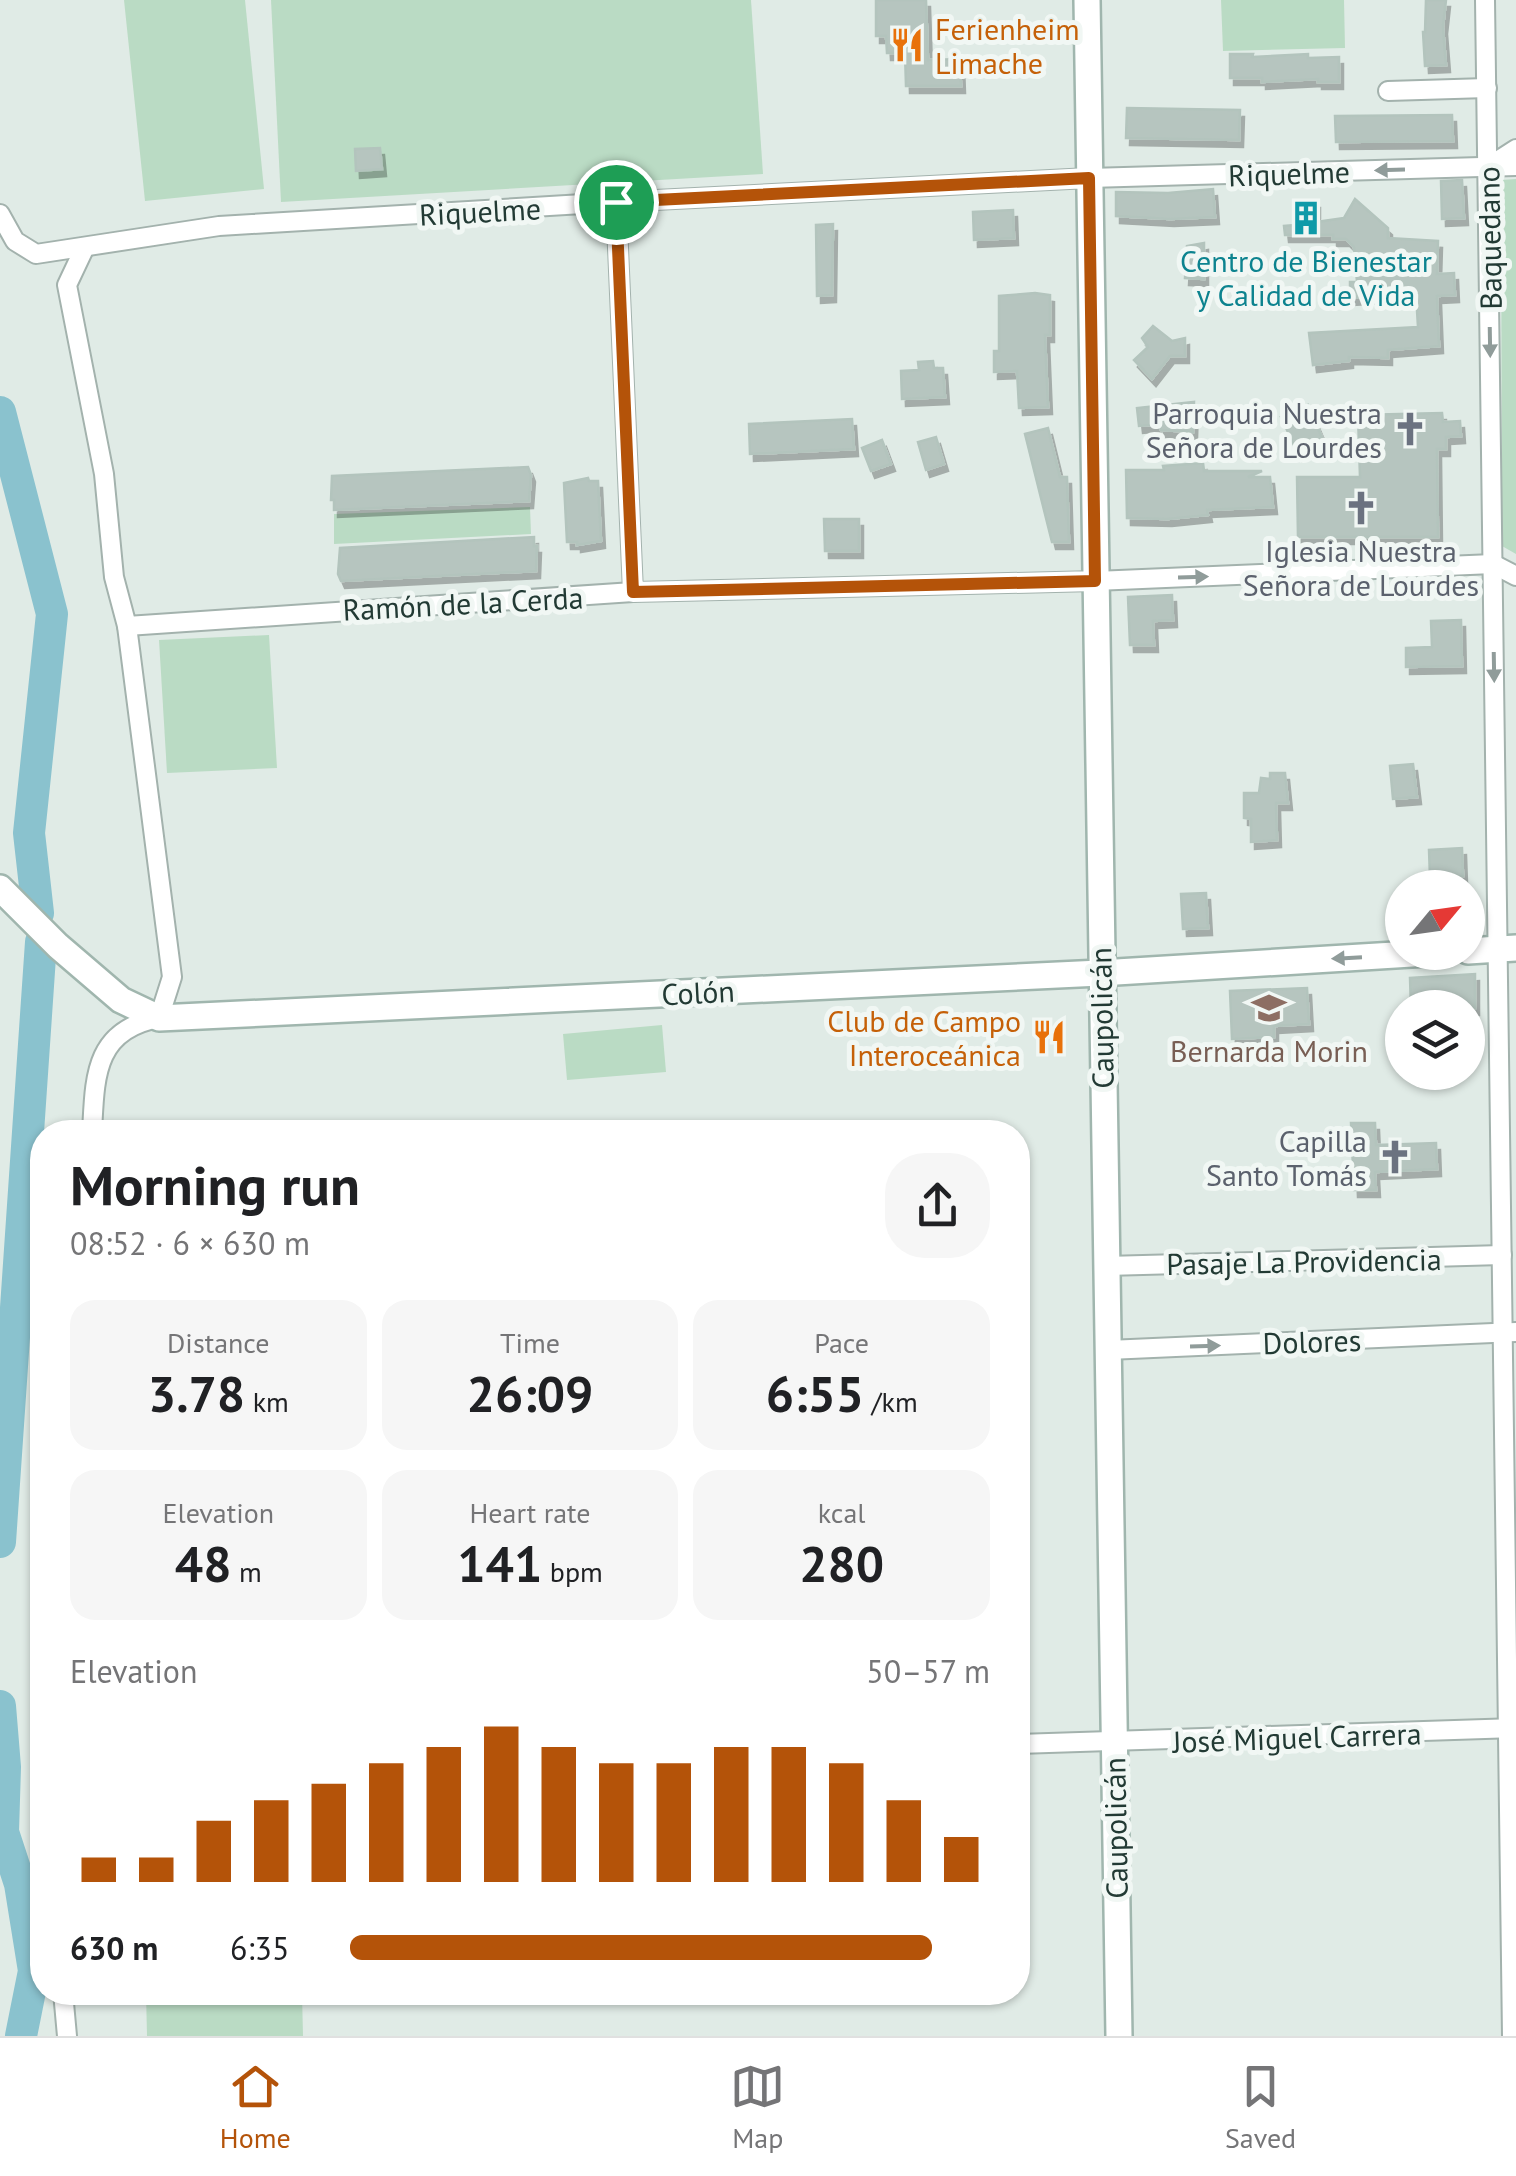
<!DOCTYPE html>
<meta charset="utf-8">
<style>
body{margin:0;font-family:"PT Sans",sans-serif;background:#f6f6f6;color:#202124;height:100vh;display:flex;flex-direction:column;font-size:38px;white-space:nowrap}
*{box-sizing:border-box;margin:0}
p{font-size:32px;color:#757577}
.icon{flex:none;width:55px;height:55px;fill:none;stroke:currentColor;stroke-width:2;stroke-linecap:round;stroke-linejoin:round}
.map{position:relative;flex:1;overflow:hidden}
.side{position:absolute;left:30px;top:1120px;width:1000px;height:885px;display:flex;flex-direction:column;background:#fff;border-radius:40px;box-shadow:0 2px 8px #0004}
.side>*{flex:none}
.needle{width:65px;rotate:61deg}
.controls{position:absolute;left:1385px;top:870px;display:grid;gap:20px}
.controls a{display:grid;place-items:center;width:100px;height:100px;border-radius:50%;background:#fff;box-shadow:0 2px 8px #0004;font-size:50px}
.pin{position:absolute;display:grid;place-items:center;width:85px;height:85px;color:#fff;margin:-42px;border:5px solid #fff;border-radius:50%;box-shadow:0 2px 10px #0007}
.round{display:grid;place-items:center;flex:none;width:105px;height:105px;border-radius:40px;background:#f6f6f6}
.headline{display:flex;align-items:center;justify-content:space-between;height:170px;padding:0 40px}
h1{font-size:55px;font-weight:700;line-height:75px}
.figures{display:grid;grid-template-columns:repeat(3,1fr);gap:15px;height:170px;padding:10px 40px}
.figures div{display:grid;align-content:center;border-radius:25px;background:#f6f6f6;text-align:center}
.figures b{font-size:50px;font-weight:700}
.figures small{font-size:28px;font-weight:400}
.figures p{font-size:28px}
.chart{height:280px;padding:20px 40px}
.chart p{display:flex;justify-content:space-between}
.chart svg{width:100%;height:180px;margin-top:10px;stroke:#b45309;stroke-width:6}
ul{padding:0 40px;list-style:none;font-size:32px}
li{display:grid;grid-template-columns:160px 120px 1fr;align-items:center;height:75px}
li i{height:25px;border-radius:12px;background:#b45309}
.tabs{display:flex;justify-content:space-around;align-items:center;height:140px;border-top:2px solid #e0e0e0;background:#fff;font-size:28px;color:#757577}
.tabs a{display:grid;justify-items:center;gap:5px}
.tabs .current{color:#b45309}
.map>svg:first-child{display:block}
.green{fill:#badbc4}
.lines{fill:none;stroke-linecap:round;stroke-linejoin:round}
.river{stroke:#8ac2ce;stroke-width:32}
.building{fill:#b6c5bf;stroke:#b3c4bd;stroke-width:2.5;filter:url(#shadow)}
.street-casing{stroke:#a3b2ad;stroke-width:22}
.secondary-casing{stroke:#a0b6ae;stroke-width:30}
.street{stroke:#fff;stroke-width:18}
.secondary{stroke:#fff;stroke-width:25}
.oneway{fill:#909c9a}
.route-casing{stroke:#fff;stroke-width:20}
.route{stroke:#b45309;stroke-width:12}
.labels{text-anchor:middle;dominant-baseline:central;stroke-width:10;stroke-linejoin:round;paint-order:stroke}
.food-label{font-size:30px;fill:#c56008;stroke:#f1f7f4;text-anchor:start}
.street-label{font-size:30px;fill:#223a34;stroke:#f1f7f4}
.culture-label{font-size:30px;fill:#0d838f;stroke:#f1f7f4}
.worship-label{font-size:30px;fill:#5b616d;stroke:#f1f7f4;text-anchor:end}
.education-label{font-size:30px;fill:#785e54;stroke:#f1f7f4}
</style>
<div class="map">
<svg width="1516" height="2036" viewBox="0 0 1516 2036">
<defs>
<filter id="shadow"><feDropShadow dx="4" dy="7" stdDeviation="0" flood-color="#0004"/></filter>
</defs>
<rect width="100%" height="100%" fill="#e0ebe6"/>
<g class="green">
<path d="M124,0H245L264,189L145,201Z"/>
<path d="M271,0H751L763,174L281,202Z"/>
<path d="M1221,0H1344L1345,48L1223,51Z"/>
<path d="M1516,179V554L1502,546L1501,180Z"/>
<path d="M530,507L531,534L334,544V514Z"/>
<path d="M269,635L277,768L167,773L159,640Z"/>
<path d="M662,1025L666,1072L567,1080L563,1034Z"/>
<path d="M146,1993H302L303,2036H147Z"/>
</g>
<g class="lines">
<g class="river">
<path d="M0,412L52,614L29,833L38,913"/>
<path d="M0,1542L41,942"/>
<path d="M0,1706L5,1767L3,1832L20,1884L34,1971L21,2036"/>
</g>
</g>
<g class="building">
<path d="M876,0H926L928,60L960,59L961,86H906L905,53H887L886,36H876Z"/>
<path d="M1426,0H1446L1443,27L1446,65L1425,66L1423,32H1425Z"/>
<path d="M1230,54H1253L1252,57L1308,54V58L1339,57V82H1318V79L1262,82V78H1230Z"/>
<path d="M1127,108L1240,110L1239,140L1126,138Z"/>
<path d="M1452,115L1453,141L1336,142L1335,116Z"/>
<path d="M380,148L382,169L356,171L355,149Z"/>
<path d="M1462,180L1464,218L1442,219L1441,181Z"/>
<path d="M1213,189L1215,217L1170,219L1116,216V192L1168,193Z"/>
<path d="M1355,199L1388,228V238L1438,241L1437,274L1454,273L1455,295L1437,296L1439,346L1388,350V358L1349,357V361L1313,365L1309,333L1418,327L1416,294L1350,298V282H1357L1354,247L1346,239H1333V235H1285L1284,226L1296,225V201H1316V222L1344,218Z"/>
<path d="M1013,210L1014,238L974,240L973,212Z"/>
<path d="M833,224L832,295L817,296L816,225Z"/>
<path d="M1204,243V279L1185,278L1187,246Z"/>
<path d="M1035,293L1050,295V335H1045L1048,407L1019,408L1017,371L994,372V351H999V296Z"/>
<path d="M1153,326L1172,341L1185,338V356H1170L1152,379L1134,360L1148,347L1142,338Z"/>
<path d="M933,361L934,368H943L945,397L902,399L901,371L919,370L918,362Z"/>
<path d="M1194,402L1193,432L1161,430L1160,424L1139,426L1137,408Z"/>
<path d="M1308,405L1324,442L1298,454L1281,417Z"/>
<path d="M1442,413L1443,422L1460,421L1461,436L1446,437V449H1437L1438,537H1298L1297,477H1360L1358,415Z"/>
<path d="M852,419L854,449L750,454L749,424Z"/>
<path d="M1048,428L1060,477H1067L1069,542H1052L1025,434Z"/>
<path d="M936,437L944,464L926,470L918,442Z"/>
<path d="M882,440L891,464L871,471L862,448Z"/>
<path d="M1203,463L1204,471H1262L1248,477H1270L1273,507L1207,510L1208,515L1168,519L1127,518L1126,470H1164L1163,466Z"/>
<path d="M528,467L531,475L529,501L334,510V500H331L332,476Z"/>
<path d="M588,478L589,481H598L601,541L577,545V542H567L564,483Z"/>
<path d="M824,519H859V551H825Z"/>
<path d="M534,537V546H537L536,571L341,581L338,574L340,548Z"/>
<path d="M1172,595L1173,620L1153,621L1154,645H1130L1128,597Z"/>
<path d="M1461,620L1462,666L1406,667V648L1432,647L1431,621Z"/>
<path d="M1413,764L1417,797L1393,799L1390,766Z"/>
<path d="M1270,773H1285L1288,803H1276L1277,840L1251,842V819L1244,818V793H1259L1261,778L1270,779Z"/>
<path d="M1462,848L1463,876L1430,877L1429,850Z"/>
<path d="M1206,893L1208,928L1183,929L1181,894Z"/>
<path d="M1475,974V1008H1411L1410,978Z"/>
<path d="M1307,988L1309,1024L1274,1026V1037L1232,1039L1230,991Z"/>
<path d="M1351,1123H1375L1376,1145L1436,1143L1437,1169L1375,1172L1376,1190H1354Z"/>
</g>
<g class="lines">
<g class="street-casing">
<g id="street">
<path d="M1485,0L1512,2036"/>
<path d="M1388,91L1487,88"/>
<path d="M1488,167L1516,149"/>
<path d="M616,202L633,592"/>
<path d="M0,214L15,241L36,254L219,226L616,202L1089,178L1516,166"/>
<path d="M84,249L67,285L104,474L114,577L127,626L172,977L159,1018C93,1030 95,1079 92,1132"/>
<path d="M127,626L633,592L1095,581L1493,564L1516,576"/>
<path d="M1106,1266L1502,1255"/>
<path d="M1108,1350L1516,1332"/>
<path d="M1018,1744L1516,1728"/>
<path d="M63,1992L67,2036"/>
</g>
</g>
<g class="secondary-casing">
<g id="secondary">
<path d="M1087,0L1119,2036"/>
<path d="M0,888L58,946L121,1000L159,1018L1100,973L1444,952"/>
<path d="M1468,951L1516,948"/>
</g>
</g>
<use href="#street" class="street"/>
<use href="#secondary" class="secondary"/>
</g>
<defs><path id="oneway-solid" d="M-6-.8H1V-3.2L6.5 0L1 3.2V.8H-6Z" transform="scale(2.5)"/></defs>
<g class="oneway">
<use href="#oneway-solid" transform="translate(1390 170) rotate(178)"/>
<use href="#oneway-solid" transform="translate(1490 342) rotate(89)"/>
<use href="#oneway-solid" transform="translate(1193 577) rotate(-2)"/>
<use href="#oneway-solid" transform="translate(1494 667) rotate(89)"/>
<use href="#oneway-solid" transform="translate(1347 958) rotate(177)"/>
<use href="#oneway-solid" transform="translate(1205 1346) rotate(-2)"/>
</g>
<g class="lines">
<g class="route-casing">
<path id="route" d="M1089,178L1095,581L633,592L616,202Z"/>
</g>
<use href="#route" class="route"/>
</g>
<defs>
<g id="restaurant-bare" transform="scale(2.7)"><path d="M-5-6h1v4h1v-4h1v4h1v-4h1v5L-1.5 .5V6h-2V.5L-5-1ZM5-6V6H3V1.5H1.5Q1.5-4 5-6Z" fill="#e8710a" stroke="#f1f7f4" stroke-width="2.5" paint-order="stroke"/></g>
<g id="building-bare" transform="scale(2.7)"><path d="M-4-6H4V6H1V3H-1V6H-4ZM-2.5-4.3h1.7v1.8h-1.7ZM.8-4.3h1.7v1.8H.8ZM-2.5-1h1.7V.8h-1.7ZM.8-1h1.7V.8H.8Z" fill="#0f9aa8" stroke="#f1f7f4" stroke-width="2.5" paint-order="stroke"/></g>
<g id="church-bare" transform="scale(2.7)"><path d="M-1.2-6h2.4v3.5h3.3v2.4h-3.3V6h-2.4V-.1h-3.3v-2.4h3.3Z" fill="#6b7280" stroke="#f1f7f4" stroke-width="2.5" paint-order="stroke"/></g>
<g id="school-bare" transform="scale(2.7)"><path d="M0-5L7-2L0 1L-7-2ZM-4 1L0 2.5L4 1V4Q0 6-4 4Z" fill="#8d6e63" stroke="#f1f7f4" stroke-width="2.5" paint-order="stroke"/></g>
</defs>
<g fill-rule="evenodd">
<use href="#restaurant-bare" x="907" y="45"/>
<use href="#building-bare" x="1306" y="218"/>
<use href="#church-bare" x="1410" y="429"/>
<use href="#church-bare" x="1361" y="508"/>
<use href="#school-bare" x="1269" y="1008"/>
<use href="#restaurant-bare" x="1049" y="1037"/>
<use href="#church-bare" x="1395" y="1157"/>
</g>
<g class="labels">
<g class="food-label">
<text x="935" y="28">Ferienheim<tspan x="935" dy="34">Limache</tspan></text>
<text x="1021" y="1020" text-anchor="end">Club de Campo<tspan x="1021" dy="34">Interoceánica</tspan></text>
</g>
<g class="street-label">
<text transform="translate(1289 173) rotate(-2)">Riquelme</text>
<text transform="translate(480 211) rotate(-3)">Riquelme</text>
<text transform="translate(1489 238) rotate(-91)">Baquedano</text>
<text transform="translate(463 603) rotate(-3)">Ramón de la Cerda</text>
<text transform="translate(698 992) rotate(-3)">Colón</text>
<text transform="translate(1101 1018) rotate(-91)">Caupolicán</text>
<text transform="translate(1304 1261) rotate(-1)">Pasaje La Providencia</text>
<text transform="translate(1312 1341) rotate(-2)">Dolores</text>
<text transform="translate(1297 1737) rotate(-2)">José Miguel Carrera</text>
<text transform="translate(1115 1828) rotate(-91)">Caupolicán</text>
</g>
<g class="culture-label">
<text x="1306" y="260">Centro de Bienestar<tspan x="1306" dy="34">y Calidad de Vida</tspan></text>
</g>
<g class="worship-label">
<text x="1382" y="412">Parroquia Nuestra<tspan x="1382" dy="34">Señora de Lourdes</tspan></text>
<text x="1361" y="550" text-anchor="middle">Iglesia Nuestra<tspan x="1361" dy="34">Señora de Lourdes</tspan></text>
<text x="1367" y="1140">Capilla<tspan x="1367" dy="34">Santo Tomás</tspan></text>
</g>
<g class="education-label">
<text x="1269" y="1050">Bernarda Morin</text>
</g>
</g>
</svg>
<div class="controls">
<a><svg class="needle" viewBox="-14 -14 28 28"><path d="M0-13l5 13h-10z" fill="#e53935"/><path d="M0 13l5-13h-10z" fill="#757577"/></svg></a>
<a><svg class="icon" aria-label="layers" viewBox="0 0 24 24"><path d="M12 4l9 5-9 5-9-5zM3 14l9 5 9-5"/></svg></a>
</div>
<div class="pin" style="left:616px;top:202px;background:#1e9e55"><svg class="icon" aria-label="arrive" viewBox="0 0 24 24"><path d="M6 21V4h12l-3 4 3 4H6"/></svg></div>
<section class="side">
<div class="headline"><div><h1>Morning run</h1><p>08:52 · 6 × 630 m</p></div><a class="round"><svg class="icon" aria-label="share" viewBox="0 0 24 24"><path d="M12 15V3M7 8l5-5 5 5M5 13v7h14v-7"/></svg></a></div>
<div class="figures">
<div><p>Distance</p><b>3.78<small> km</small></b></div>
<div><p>Time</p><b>26:09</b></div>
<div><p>Pace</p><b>6:55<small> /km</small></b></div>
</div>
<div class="figures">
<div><p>Elevation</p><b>48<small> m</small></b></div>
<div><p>Heart rate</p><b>141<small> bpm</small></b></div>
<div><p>kcal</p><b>280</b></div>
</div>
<div class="chart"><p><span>Elevation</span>50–57 m</p>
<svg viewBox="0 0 160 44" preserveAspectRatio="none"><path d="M5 44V38M15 44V38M25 44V29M35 44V24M45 44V20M55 44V15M65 44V11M75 44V6M85 44V11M95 44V15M105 44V15M115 44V11M125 44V11M135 44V15M145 44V24M155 44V33"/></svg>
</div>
<ul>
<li><b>630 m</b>6:35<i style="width:91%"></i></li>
</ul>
</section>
</div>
<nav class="tabs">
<a class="current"><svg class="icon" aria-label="home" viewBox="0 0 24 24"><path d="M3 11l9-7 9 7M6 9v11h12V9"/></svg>Home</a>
<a><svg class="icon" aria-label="map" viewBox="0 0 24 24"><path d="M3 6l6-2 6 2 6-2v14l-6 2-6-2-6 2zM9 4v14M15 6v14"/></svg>Map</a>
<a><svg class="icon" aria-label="saved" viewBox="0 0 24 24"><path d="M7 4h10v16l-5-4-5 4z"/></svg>Saved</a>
</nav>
